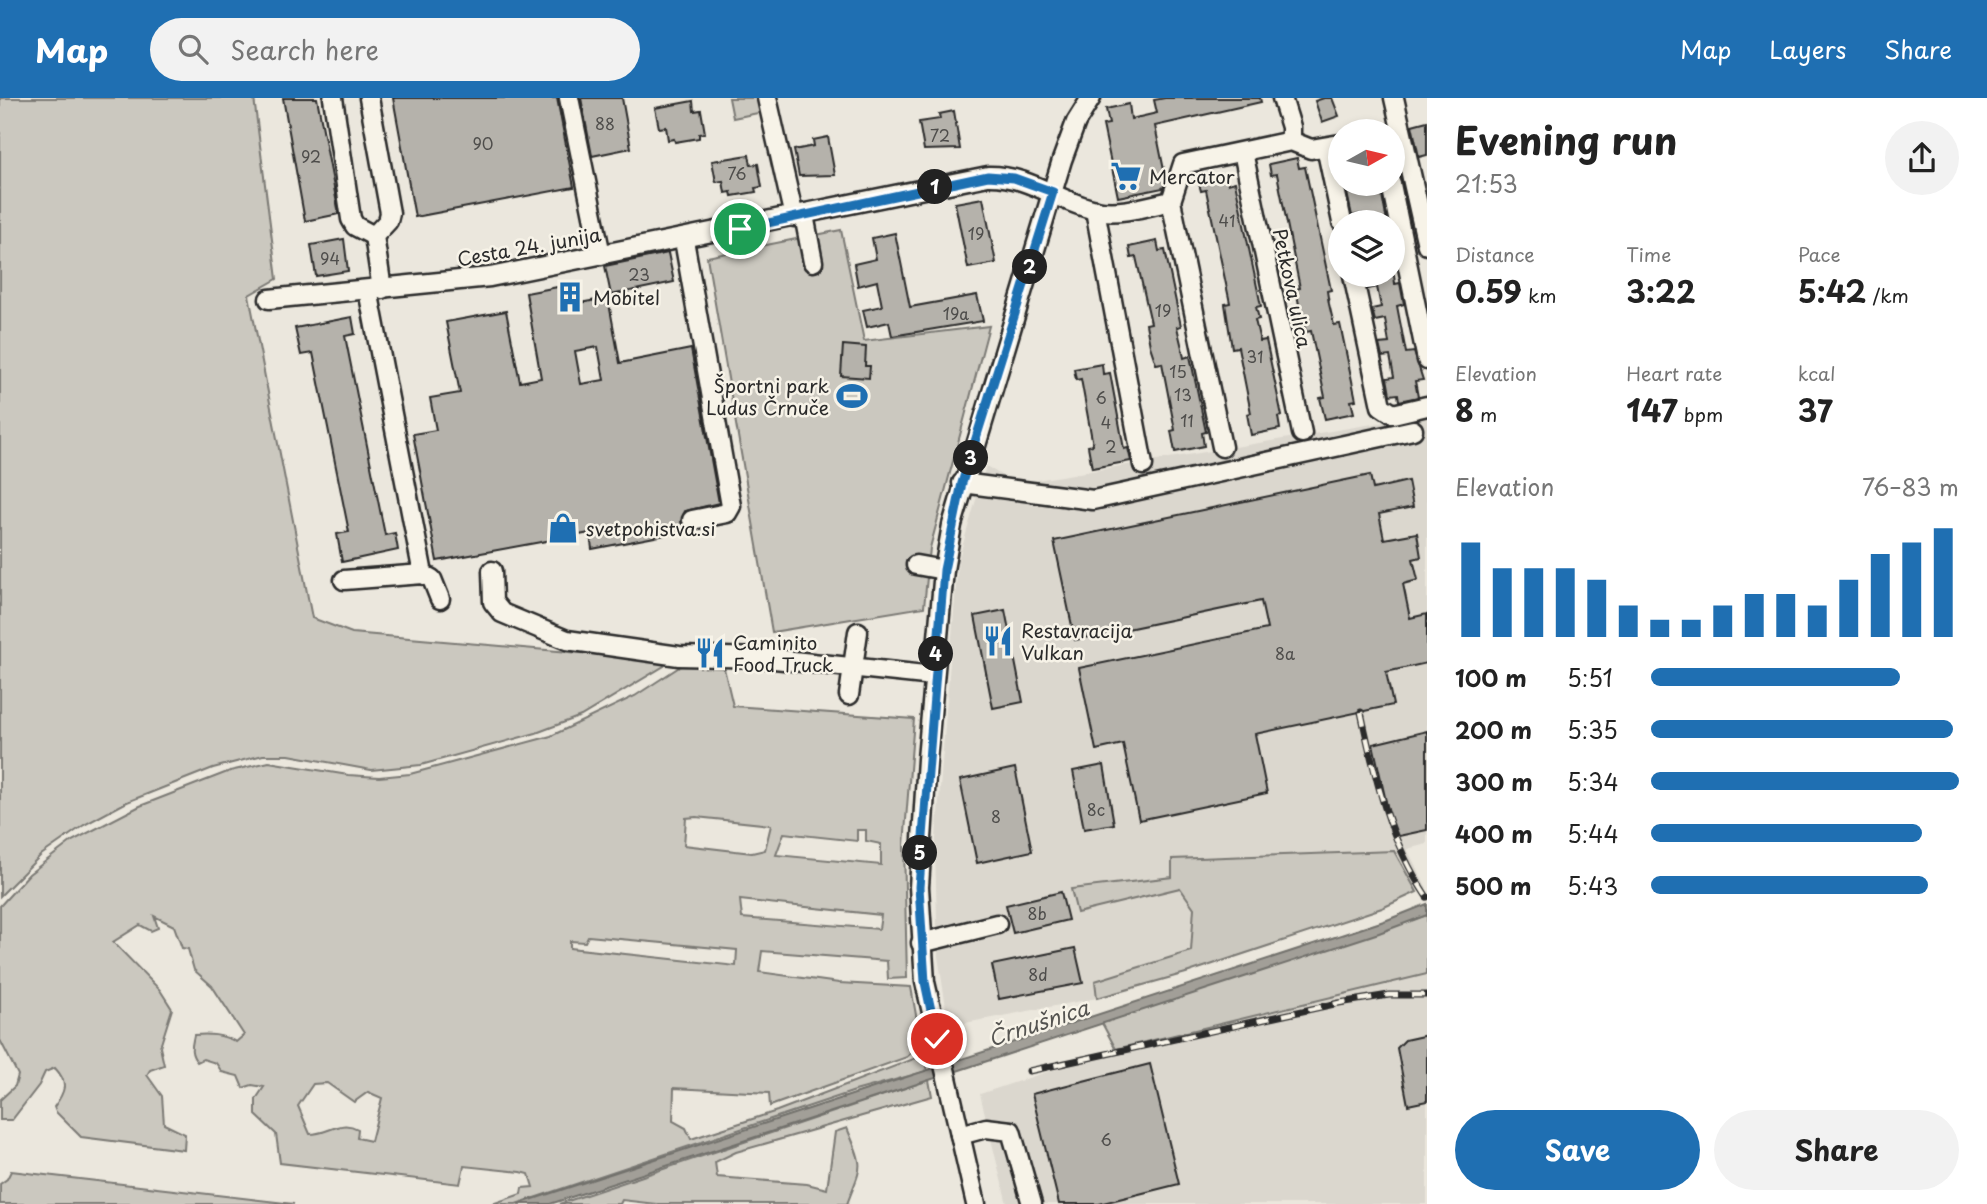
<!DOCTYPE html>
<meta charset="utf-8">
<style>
body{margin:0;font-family:"Playpen Sans",sans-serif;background:#f2f2f2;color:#222;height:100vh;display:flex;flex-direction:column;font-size:26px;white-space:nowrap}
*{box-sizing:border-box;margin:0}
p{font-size:23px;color:#767676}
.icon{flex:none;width:38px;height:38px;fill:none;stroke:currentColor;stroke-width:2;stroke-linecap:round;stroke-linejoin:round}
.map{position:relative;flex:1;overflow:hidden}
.sheet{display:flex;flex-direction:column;background:#fff;width:560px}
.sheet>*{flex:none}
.needle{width:46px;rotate:82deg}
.tools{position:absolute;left:1328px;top:21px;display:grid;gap:14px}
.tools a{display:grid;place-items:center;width:77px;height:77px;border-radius:50%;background:#fff;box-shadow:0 4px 10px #0003;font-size:35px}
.pin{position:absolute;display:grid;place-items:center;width:60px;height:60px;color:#fff;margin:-30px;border:4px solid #fff;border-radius:50%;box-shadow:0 2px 7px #0007}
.km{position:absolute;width:35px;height:35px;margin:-18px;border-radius:50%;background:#222;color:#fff;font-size:19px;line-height:35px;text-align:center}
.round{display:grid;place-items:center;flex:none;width:74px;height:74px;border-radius:37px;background:#f2f2f2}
.headline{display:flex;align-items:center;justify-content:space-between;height:119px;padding:0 28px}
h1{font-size:38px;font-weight:700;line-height:52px}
.stats{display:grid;grid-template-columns:repeat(3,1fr);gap:10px;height:119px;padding:7px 28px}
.stats div{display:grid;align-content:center}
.stats b{font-size:30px;font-weight:700}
.stats small{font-size:19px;font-weight:400}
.stats p{font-size:19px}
.chart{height:196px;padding:14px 28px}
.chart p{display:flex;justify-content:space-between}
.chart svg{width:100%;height:126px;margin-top:7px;stroke:#1f6fb2;stroke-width:6}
.primary-button{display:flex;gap:14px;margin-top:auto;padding:14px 28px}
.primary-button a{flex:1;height:80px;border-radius:42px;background:#1f6fb2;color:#fff;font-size:28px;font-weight:700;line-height:80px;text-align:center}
.primary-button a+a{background:#f2f2f2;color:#222}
ul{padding:0 28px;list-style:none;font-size:23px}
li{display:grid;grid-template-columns:112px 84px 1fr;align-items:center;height:52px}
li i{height:18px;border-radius:9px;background:#1f6fb2}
header{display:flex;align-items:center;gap:42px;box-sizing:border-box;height:98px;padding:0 35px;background:#1f6fb2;color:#fff}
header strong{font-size:33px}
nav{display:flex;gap:38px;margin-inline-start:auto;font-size:24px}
.search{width:490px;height:63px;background:#f2f2f2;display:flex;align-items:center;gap:18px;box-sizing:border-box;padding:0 24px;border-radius:38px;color:#767676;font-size:26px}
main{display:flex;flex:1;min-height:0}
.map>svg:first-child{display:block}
.built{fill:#dbd7ce}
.green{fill:#cbc8bf;stroke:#7b7a75;stroke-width:2;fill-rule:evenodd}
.water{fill:#a29f98;stroke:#72716c;stroke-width:2}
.building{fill:#b5b2ab;stroke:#2b2b2b;stroke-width:2;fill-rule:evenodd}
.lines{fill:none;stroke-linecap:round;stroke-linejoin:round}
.minor-casing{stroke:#2b2b2b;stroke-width:23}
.minor{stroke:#f7f3e8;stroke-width:18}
.rail-casing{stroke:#2b2b2b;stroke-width:7}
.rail{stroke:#f7f3e8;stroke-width:4.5;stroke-dasharray:13;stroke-linecap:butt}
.route-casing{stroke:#fff;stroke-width:14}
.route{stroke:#1f6fb2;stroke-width:9}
.labels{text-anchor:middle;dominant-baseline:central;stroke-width:5;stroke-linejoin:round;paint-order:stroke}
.number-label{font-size:16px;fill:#4e4d4b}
.poi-label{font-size:19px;fill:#2b2b2b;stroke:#f7f3e8;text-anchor:start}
.street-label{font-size:19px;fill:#2b2b2b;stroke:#f7f3e8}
.water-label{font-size:21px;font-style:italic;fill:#555451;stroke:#f7f3e8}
</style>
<header>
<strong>Map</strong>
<div class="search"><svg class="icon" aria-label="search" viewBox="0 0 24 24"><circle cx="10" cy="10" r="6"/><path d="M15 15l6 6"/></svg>Search here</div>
<nav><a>Map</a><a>Layers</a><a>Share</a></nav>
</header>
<main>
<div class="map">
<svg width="1427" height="1106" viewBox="0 0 1427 1106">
<rect width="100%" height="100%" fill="#ebe7dd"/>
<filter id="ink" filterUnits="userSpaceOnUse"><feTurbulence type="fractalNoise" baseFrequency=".0143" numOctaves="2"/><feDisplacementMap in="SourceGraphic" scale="14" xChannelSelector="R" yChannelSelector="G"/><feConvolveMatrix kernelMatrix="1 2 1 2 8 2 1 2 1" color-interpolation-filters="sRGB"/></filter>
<g filter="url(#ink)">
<g class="built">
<path d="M1427,317V746L1407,751L1427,790L1417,794L1393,753L1172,761V778L1071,792L1077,815L1180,790L1194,810L1191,853L1095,883L1097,900L949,928L938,858L935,754L958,463L986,368L1011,383H1031Z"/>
<path d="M1427,876V1106H1007L980,996L1116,951Z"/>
</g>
<g class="green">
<path d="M0,0H254L277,181L249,197L312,520L352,535L662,562L664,568L581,618L536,635L421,667L371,672L289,657H263L213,670L127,704L84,727L41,757L0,798Z"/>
<path d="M729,0H760L763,14L733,20Z"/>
<path d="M841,132L864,243L989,228L930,450L924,509L772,534L707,159Z"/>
<path d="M687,564L723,566L733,608L914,621L904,747L907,880L888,881L887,863L762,853L759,874L839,885L911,889L921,945L907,959L770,1008L769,995L674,990L673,1023L686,1030L691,1041L777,1013L924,957L927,973L855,993L516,1106H492L521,1096L522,1090L533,1089L529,1076L521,1074L464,1068L460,1086L280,1065L276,1036L256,1017V1001L264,989L252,987L243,990L238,978L222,974L216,965L203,961L197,964C189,954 192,948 194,937C209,936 222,936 236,944L244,937L212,888L194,872L188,851L182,850L174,828L154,818L158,830L151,833L140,827L113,844L160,892L172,911L160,949L164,967L150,972L147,977L162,998L164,1026L185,1036L184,1052L81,1039L56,1014L54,1009C65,994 69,985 55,970L45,974L39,987L12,1022H0V1002L15,988L18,977L0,942V808L29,776L72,743L140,708L230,673L269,664L348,677L379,679L410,676L551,638L635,598ZM696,719L771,727L765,752L752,755L684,747L686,720ZM857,732H866V743L881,746V767L776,757L784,735L857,743ZM740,802L881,817L879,831L742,820ZM588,838L737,852L736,868L570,850V843L585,844ZM327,985L354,1004L368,994L382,1000L371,1043L357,1040L358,1031C340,1021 329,1036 310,1036L298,1008L313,986Z"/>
<path d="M1394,753L1417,794L1382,810L1186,875L1097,900L1095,883L1191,853L1194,810L1180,790L1077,815L1071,791L1172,779V761Z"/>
<path d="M1427,817V876L1116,951L1102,925Z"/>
<path d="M929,982L932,998L736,1054L715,1064L717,1079L807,1086L827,1091L835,1034L847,1030C865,1072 862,1066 847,1106H656L622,1102L620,1106H559Z"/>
<path d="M11,1073L294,1106H0V1086L7,1081Z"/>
</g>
<path class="water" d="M1427,806V817L1379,835L550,1106H518L1387,822Z"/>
<g class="building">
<path d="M283,0H317L339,116L305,123Z"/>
<path d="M393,0H557L574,89L415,119Z"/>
<path d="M581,0H622L631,50L592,58Z"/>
<path d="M1165,0H1260L1261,4L1155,28L1166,82L1163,90L1118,99L1103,27L1109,26L1106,11L1129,6L1131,21L1157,15L1154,2Z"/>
<path d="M1324,0H1332L1339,18L1322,24L1315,3Z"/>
<path d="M693,3L694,13L701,12L705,35L699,36V40L675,44L674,41L668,42L666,29L659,30L655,10Z"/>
<path d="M954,13L960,51L924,52L919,24L940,21L939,16Z"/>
<path d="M1427,23V57L1419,59L1412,27Z"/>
<path d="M828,39L835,77L799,78L794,52L814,48L813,42Z"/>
<path d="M749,57L751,67L758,66L762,89L755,90L756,94L732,98L731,94L725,95L723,83L716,84L712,63Z"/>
<path d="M1297,60L1299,70L1305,69L1331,192L1327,193L1329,206L1334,227L1340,226L1356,302L1351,303L1354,315L1325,321L1320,300L1325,299L1311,233L1306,234L1300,212L1296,191L1300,190L1277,76L1271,77L1269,66Z"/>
<path d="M1226,76L1228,86L1235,84L1261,208L1256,209L1259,221L1255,222L1260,243L1266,242L1282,318L1278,319L1280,331L1251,337L1247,316L1251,315L1238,249L1232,250L1225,206L1230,205L1206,92L1201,93L1198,82Z"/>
<path d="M1345,86H1380L1387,124H1363L1362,116L1352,118Z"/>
<path d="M983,100L996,165L968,170L955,105Z"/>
<path d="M895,135L910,209L977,197L983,223L892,238L889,224L867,229L863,212L882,208L877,183L858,188L854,166L876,161L872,140Z"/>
<path d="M344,141L348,173L316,178L311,147Z"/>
<path d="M1157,143L1159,153L1165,152L1181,228L1177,229L1182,250L1184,260L1190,258L1206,334L1202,335L1204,348L1175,354L1171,333L1175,332L1162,265L1156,266L1150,248L1146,226L1151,225L1136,159L1131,160L1129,149Z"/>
<path d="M668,155L674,184L611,197L605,168Z"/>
<path d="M1365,177H1394L1395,186L1400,185L1404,206L1397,208L1406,255L1414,254L1423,282L1415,283L1418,299L1399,303L1398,296L1390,297L1387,280L1394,279L1390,258L1382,259L1379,246L1389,245L1385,221L1375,223L1372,211L1381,209L1377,189L1368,191Z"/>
<path d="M563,188L565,196L573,195L574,206L608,200L620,265L691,251L719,405L685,413L681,424L686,433L592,451L590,435L437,463L413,336L436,332L430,300L460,295L446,224L506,213L520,284L541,280L526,195ZM598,249L604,282L581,286L575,253Z"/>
<path d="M352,219L355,236L345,238L385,437L395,435L398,452L342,464L337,436L349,434L313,255L301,257L295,230Z"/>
<path d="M843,247L866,249L865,268H870L869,280L841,278Z"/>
<path d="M1102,266L1103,276L1110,275L1124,351L1128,350L1131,363L1092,370L1088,348L1093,347L1081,281L1076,282L1074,271Z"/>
<path d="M1370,377L1373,391L1408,383L1413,409L1379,416L1384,441L1417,435L1421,459L1413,461L1418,482L1403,486L1410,520L1427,516V565L1386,574L1393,607L1255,636L1267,695L1139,722L1123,646L1096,652L1079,570L1267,531L1261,503L1075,542L1054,443Z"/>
<path d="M1005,512L1023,604L993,610L975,518Z"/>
<path d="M1427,633V732L1394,739L1373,646Z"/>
<path d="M1104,667L1114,726L1084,731L1073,673Z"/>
<path d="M1015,670L1032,753L977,765L960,682Z"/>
<path d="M1061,794L1068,822L1013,835L1006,807Z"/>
<path d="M1075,850L1083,885L999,901L992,867Z"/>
<path d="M1427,937V1003L1408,1007L1397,950L1405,942Z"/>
<path d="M1150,966L1179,1086L1099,1106H1059L1032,996Z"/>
</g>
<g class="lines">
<g class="minor-casing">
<g id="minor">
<path d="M333,0L351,121L355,128L374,138"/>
<path d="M369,0L390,115L388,123L374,138L382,191"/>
<path d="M569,0L601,157"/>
<path d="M767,0L794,119"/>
<path d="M1282,0L1291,29V43"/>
<path d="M1394,0L1427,147"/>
<path d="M1326,49L1342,124"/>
<path d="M1243,54L1302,335"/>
<path d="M1391,86L1427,262"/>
<path d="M1171,103L1222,349"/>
<path d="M1095,112L1143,367"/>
<path d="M804,117L813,164"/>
<path d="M684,142L731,408L727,415L692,422"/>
<path d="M1353,177L1381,308L1393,316L1427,308"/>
<path d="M368,192L423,476"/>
<path d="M269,201L490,179L988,78C1030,77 1058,104 1096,112C1120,117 1148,108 1171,103L1183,66L1291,43L1311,51L1340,46"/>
<path d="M962,385L1093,402L1413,332"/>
<path d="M916,467L944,472"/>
<path d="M492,473L493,504L502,515L567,542L679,558L765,560L934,578"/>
<path d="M344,482L423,476L432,481L440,501"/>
<path d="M849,597L858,534"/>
<path d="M921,845L997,826"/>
<path d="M960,1037L986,1030L1011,1033L1032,1106"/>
<path d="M976,1106L925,884L919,789L927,661L944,472L952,427L1062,62L1076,24L1091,0"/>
</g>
</g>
<use href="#minor" class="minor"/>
<g class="rail-casing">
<g id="rail">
<path d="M1361,614C1375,680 1389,742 1427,799"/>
<path d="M1029,973L1339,905L1389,897H1427"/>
</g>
</g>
<use href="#rail" class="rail"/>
</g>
</g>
<g class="lines" filter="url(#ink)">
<g class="route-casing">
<path id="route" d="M740,131L988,78L1014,80L1053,94L962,385L944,472L919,789L925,884L937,941"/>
</g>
<use href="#route" class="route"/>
</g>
<defs>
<g id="supermarket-bare" transform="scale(2.415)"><path d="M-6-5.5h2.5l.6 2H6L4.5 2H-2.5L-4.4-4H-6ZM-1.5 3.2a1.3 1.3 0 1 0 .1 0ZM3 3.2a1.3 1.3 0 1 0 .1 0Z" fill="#1f6fb2" stroke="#f7f3e8" stroke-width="2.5" paint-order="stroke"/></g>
<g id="building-bare" transform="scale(2.415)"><path d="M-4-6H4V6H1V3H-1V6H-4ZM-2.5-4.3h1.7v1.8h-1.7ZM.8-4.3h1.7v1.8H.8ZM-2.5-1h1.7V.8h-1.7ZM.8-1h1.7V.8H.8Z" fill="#1f6fb2" stroke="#f7f3e8" stroke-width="2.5" paint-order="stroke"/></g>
<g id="stadium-bare" transform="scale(2.415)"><path d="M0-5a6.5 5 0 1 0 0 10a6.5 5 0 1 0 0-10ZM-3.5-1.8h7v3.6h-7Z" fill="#1f6fb2" stroke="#f7f3e8" stroke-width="2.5" paint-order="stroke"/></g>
<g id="shop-bare" transform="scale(2.415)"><path d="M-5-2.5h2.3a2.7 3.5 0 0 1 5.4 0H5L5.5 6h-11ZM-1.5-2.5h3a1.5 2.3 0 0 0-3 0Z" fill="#1f6fb2" stroke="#f7f3e8" stroke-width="2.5" paint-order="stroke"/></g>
<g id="restaurant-bare" transform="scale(2.415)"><path d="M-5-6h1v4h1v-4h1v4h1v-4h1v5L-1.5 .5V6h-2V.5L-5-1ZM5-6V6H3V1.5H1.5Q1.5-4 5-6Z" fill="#1f6fb2" stroke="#f7f3e8" stroke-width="2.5" paint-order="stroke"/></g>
</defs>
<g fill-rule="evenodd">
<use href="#supermarket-bare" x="1126" y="78"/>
<use href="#building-bare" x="570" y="199"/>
<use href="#stadium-bare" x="852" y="298"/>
<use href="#shop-bare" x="563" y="430"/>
<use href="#restaurant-bare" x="998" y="543"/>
<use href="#restaurant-bare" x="710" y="555"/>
</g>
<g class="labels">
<g class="number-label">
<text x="605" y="25">88</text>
<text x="940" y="37">72</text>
<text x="483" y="45">90</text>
<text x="311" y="58">92</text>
<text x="737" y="75">76</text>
<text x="1227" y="122">41</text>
<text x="976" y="135">19</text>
<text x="330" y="160">94</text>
<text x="639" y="176">23</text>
<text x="1163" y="212">19</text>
<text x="956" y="215">19a</text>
<text x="1255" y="258">31</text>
<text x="1178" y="273">15</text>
<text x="1183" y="296">13</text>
<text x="1101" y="299">6</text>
<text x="1187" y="322">11</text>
<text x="1106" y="324">4</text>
<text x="1111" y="348">2</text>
<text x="1285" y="555">8a</text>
<text x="1096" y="711">8c</text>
<text x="996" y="718">8</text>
<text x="1037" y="815">8b</text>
<text x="1038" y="876">8d</text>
<text x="1106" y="1041">6</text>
</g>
<g class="poi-label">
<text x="1149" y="78">Mercator</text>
<text x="593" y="199">Mobitel</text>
<text x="829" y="287" text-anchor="end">Športni park<tspan x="829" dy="22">Ludus Črnuče</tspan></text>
<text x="586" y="430">svetpohistva.si</text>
<text x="1021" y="532">Restavracija<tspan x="1021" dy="22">Vulkan</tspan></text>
<text x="733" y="544">Caminito<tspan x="733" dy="22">Food Truck</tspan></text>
</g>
<g class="street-label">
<text transform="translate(529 148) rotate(-10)">Cesta 24. junija</text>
<text transform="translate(1293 190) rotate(78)">Petkova ulica</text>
</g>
<g class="water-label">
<text transform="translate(1038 924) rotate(-18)">Črnušnica</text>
</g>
</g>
</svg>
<div class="tools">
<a><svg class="needle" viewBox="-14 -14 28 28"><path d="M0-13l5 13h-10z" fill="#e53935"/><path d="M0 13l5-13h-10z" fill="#767676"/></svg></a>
<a><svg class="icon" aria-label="layers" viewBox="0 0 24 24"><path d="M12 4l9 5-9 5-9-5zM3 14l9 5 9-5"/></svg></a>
</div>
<div class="pin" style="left:740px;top:131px;background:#1e9e55"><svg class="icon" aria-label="arrive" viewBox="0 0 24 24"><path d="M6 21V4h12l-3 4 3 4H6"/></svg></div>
<div class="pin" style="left:937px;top:941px;background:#d93025"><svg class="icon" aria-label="check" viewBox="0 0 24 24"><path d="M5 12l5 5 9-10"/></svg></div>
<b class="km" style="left:935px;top:89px">1</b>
<b class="km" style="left:1030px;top:169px">2</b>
<b class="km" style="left:971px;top:360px">3</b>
<b class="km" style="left:936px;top:556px">4</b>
<b class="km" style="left:920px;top:755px">5</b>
</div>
<section class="sheet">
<div class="headline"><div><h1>Evening run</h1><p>21:53</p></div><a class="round"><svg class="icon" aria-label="share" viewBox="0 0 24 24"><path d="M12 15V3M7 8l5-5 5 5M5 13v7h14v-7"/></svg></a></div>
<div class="stats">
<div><p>Distance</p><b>0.59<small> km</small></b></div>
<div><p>Time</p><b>3:22</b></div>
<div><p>Pace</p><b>5:42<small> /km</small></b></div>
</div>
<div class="stats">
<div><p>Elevation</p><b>8<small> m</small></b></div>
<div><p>Heart rate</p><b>147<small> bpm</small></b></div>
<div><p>kcal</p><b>37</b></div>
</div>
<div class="chart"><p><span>Elevation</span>76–83 m</p>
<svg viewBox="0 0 160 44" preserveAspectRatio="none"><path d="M5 44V11M15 44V20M25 44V20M35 44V20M45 44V24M55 44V33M65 44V38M75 44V38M85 44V33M95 44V29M105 44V29M115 44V33M125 44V24M135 44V15M145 44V11M155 44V6"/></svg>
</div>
<ul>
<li><b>100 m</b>5:51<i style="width:81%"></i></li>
<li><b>200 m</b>5:35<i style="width:98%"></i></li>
<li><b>300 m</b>5:34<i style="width:100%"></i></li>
<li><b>400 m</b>5:44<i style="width:88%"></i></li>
<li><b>500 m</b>5:43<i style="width:90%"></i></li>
</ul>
<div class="primary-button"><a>Save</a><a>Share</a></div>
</section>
</main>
